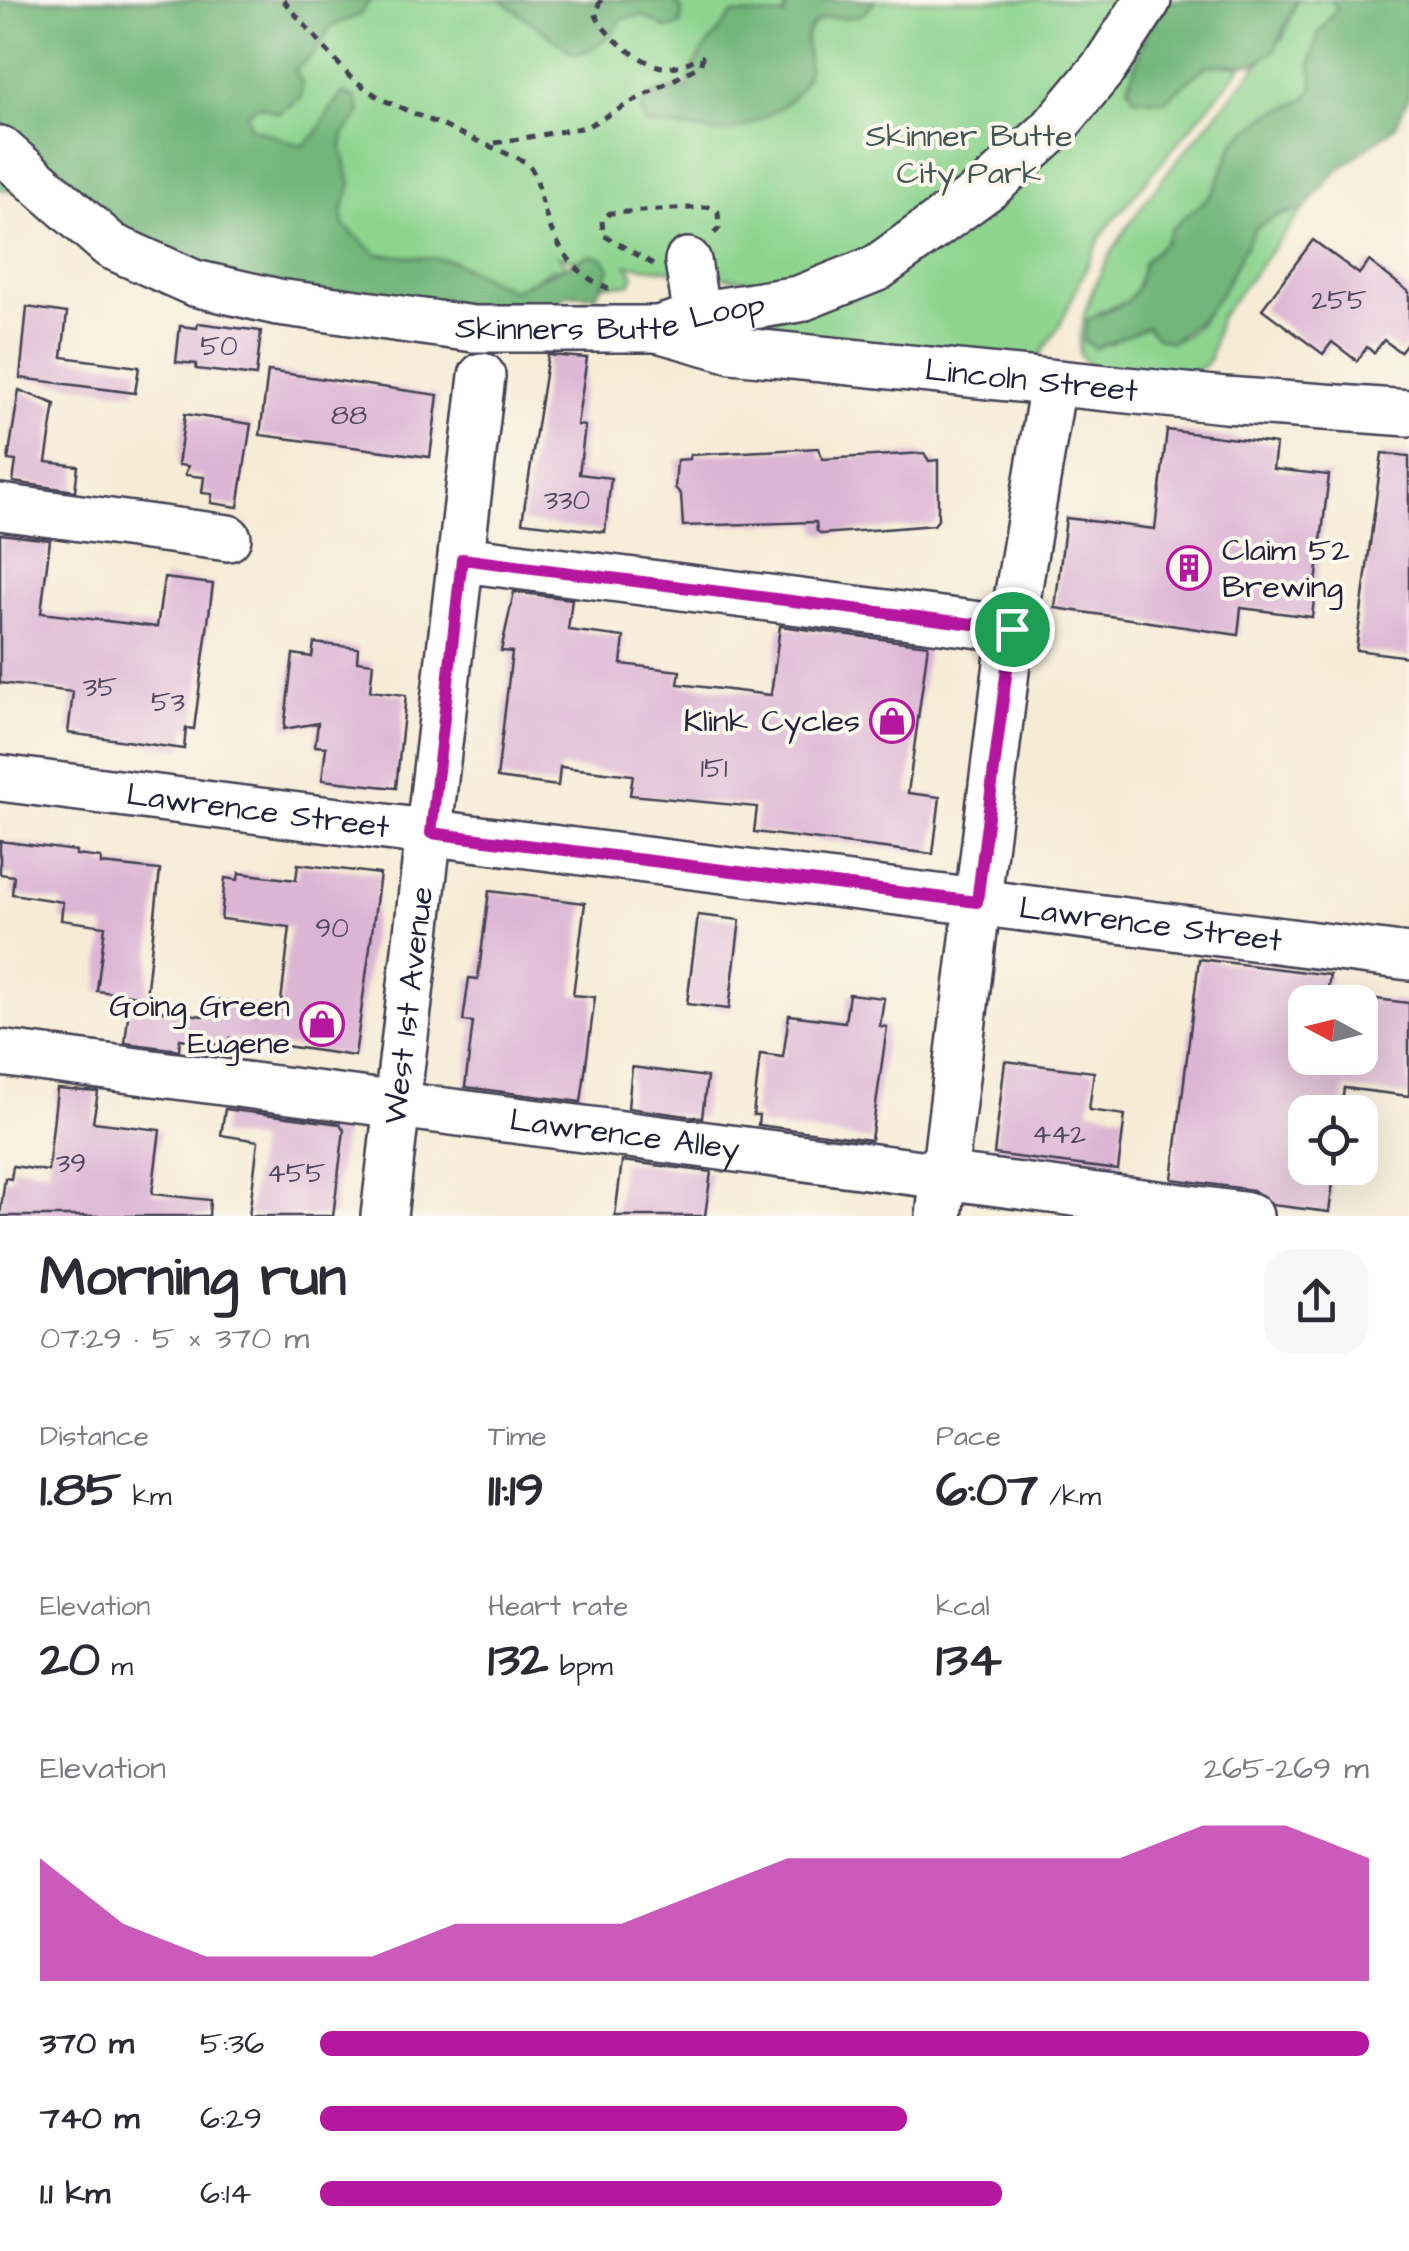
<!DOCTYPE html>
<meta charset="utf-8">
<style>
body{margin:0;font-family:"Architects Daughter",sans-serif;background:#f7f7f7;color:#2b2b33;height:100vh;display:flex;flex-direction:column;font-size:38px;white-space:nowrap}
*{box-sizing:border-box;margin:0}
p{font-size:32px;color:#7c7c81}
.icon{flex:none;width:55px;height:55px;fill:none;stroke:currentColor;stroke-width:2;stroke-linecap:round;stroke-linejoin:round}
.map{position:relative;height:1216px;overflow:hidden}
.drawer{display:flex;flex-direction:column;background:#fff;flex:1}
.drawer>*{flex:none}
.needle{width:65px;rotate:277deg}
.controls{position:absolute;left:1288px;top:985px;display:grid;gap:20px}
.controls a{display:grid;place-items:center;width:90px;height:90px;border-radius:20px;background:#fff;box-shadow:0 10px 40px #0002;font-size:50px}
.pin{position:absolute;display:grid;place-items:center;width:85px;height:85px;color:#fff;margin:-42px;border:5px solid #fff;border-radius:50%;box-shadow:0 2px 10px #0007}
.round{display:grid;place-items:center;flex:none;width:105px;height:105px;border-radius:30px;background:#f7f7f7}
.summary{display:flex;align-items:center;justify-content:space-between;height:170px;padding:0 40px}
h1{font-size:55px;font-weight:700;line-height:75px}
.stats{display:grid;grid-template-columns:repeat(3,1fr);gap:15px;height:170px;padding:10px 40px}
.stats div{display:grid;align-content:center}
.stats b{font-size:50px;font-weight:700}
.stats small{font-size:28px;font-weight:400}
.stats p{font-size:28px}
.chart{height:280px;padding:20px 40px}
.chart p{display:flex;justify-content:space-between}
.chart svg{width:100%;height:180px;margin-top:10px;fill:#b5179e;opacity:.7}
ul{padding:0 40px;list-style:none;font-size:32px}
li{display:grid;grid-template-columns:160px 120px 1fr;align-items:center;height:75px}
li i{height:25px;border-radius:12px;background:#b5179e}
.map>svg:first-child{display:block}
.green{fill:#8ed48f;stroke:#587b65;stroke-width:2.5}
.forest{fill:#72b67a;stroke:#4a6c5a;stroke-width:2.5}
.building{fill:#dcb5d4}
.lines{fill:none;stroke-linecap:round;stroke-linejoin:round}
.minor-casing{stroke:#424052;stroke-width:50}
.path{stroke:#424052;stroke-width:5;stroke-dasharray:8 8;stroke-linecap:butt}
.minor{stroke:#fff;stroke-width:45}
.route-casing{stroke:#fff;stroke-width:20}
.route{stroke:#b5179e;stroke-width:12}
.labels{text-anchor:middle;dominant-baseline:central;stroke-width:8;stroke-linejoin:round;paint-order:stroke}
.number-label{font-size:28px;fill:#504761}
.park-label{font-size:32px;fill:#425754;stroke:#fbf7ec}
.street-label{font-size:32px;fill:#22223b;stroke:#fbf7ec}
.poi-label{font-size:32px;fill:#22223b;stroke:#fbf7ec;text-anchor:end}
</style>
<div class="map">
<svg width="1409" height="1216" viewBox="0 0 1409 1216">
<rect width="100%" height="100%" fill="#fbf7ec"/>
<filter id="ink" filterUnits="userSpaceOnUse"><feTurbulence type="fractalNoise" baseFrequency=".01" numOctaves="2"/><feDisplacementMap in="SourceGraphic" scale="20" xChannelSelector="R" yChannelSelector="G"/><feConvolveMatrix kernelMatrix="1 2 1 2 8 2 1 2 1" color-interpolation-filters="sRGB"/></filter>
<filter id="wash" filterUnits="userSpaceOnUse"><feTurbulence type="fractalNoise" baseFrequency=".0048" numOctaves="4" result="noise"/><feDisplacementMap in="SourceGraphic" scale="40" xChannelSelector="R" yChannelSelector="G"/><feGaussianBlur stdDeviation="2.25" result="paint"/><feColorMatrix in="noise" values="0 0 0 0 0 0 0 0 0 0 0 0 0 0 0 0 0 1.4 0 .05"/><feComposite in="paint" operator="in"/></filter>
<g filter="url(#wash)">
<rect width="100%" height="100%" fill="#f6ecd6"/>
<g class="green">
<path d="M0,0H1233L1188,81L1207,65L1242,66L1102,234L1059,327L1034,363L719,335L852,293L627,265L634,275L630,284L602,285L610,269L559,256L568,268L550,269L525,287L512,290L449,260L377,255L350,231L0,189Z"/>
<path d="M1297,0H1332L1337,8L1318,34L1311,62L1315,75L1313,88L1305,100L1270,114L1235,140L1213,193L1171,229L1165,242L1144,262L1136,290L1126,302L1098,312L1110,344L1133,329L1147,327C1195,381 1231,254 1255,230C1268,216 1286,213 1304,209L1219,318L1210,359L1203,367L1187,373L1091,367L1080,356C1072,261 1207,131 1264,57L1283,38Z"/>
</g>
<g class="forest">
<path d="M0,0H371L358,16L331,26L316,52L295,70L302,82L301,97L279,113L258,105L247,114L250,127L302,146C323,134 325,109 343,93L356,98L361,113L344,134L342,149L351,184L342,213L345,227L377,254L449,260L512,290L590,255L604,258L610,269L596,296L567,294L545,313L367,302L243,283L93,215L0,120Z"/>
<path d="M501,0H673L682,10L681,25L667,29L642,15L622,19C611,37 595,51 574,54Z"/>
<path d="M786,0H875C855,35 829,3 811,28C800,43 814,63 805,80C792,107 744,133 715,132C692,131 670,125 646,125L641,113L646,98L659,92L689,89C686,63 717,37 732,14L785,16Z"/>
<path d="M1170,0H1297L1275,50L1254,64L1207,65L1164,101L1134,98L1128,86L1149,27Z"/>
<path d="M1332,0H1409V96L1395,127L1338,170L1304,209L1277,215L1255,229L1221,293L1203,317L1171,342L1157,338L1147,327L1096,348L1084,341L1087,320L1127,302L1136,290L1144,262L1165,242L1171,229L1213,193L1235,141L1270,114L1305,100L1313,88L1311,62L1318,34L1337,8Z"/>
</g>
<g id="blocks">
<g class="building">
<path d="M1313,240L1359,274L1369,261L1409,292V340L1400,352L1384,340L1374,353L1367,347L1357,361L1332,342L1323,354L1262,309Z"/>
<path d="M27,307L67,313L62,357L139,367L135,393L20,378Z"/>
<path d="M198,323L261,331L256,376L196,369V364L176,362L180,326L197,328Z"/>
<path d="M548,355L587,358L577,425L585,426L579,474L611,478L605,532L522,522Z"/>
<path d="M268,371L438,395L430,457L260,435Z"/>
<path d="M19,390L55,404L46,462L78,466L75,491L13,482L16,461L8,460Z"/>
<path d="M185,414L251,424L238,507L211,503L212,494L202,493L204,477L185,475L188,466L178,465Z"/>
<path d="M1167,430L1276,444L1273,469L1329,475L1312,617L1241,608L1238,635L1055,608L1066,518L1155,529Z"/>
<path d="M818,448L823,459L924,453L929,461L938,460V520L934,525L822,534L817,531L816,522L683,526L681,494L675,488L677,460L690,459V455Z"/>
<path d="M1382,453L1409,456V657L1356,650Z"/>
<path d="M0,534L50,540L41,613L157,627L164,578L213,584L194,729L186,728L184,749L68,733L73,692L0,683Z"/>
<path d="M514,592L572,599L568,630L624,637L621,664L680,671L678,684L771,695L780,626L928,645L908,793L940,797L933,854L754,832L757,807L630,795L633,775L560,767L558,786L497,778L512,652L501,651Z"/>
<path d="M314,643L358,648L357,661L373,663L370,691L406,695L396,788L322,780L326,747L315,746L318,723L284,729L293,654L312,657Z"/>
<path d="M0,841L76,851V855L101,858V864L160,870L146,997L97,991L105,926L61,920L63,902L12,894L14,876L0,874Z"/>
<path d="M298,864L380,874L355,1056L230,1038L229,1046L180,1039L179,1050L125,1043L129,1007L212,1017L215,999L280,1010L290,927L221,919L225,878L238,880L239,873L296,880Z"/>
<path d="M489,891L585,903L573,995L595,997L581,1102L465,1087L473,1022L463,1021L469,978L478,979Z"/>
<path d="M698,915L740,920L729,1009L687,1004Z"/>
<path d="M1199,959L1330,975L1326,1002H1305V1058H1360V997L1409,1003V1096L1344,1088L1341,1112H1305V1168H1335L1329,1212L1273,1205L1253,1190L1172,1179Z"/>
<path d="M849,994L884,998L880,1026L887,1027L871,1140L758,1125L759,1115H753L760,1054L783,1057L789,1015L845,1022Z"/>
<path d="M1005,1061L1094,1072L1089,1110L1125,1115L1118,1170L994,1154Z"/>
<path d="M632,1067L707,1077L702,1118L628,1108Z"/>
<path d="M57,1089L98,1092L93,1122L160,1130L152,1194L210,1200L209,1216H0L5,1178L11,1179L13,1166L48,1171Z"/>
<path d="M225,1109L340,1124L344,1130L333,1216H249L258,1141L221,1135Z"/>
<path d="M622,1161L711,1172L705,1216H615Z"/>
</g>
</g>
</g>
<g filter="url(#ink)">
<use href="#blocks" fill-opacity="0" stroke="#424052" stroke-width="2.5"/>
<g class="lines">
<g class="minor-casing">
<g id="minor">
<path id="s1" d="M0,149L111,246L194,283L278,302L474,329H658L714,312L799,299L877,268L990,186L1051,131L1105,66L1148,0"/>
<path d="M688,261L697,317"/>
<path id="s2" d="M658,329L732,350L1225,400L1409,413"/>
<path d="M0,507L228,538"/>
<path d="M462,559L1012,629"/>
<path id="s3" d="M0,778L1409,957"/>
<path id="s4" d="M0,1053L1250,1216"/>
<path id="s5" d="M384,1216L482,376"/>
<path d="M939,1216L1009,647L1053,384"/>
</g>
</g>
<g class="path">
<path d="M283,0L350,77L381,99L526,162C539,175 538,190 543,206C553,243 575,278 613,290"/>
<path d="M495,143L586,127L701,65L702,57C688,61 678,69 662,67C641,63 600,33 595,12L601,0"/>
<path d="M653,264L603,235L602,220L610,213L708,207L718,212L719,228L713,235"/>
</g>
<use href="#minor" class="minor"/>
</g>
</g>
<g class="lines" filter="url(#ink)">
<g class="route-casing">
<path id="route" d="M462,559L1012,629L977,902L431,833Z"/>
</g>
<use href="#route" class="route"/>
</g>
<defs>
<g id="building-ring" transform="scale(2.25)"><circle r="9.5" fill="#fbf7ec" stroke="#b5179e" stroke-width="1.5"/><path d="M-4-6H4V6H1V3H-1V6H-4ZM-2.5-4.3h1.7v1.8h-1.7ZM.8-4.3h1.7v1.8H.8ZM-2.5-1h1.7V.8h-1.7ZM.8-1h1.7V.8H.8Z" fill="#b5179e"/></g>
<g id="shop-ring" transform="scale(2.25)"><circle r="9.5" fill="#fbf7ec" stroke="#b5179e" stroke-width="1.5"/><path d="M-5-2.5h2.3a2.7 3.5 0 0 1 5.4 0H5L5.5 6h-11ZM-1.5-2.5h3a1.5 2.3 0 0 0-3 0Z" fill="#b5179e"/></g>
</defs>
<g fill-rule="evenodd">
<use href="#building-ring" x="1189" y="568"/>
<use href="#shop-ring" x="892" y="721"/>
<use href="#shop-ring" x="322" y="1024"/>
</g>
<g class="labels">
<g class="number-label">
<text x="1339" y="300">255</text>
<text x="219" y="346">50</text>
<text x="349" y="415">88</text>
<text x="567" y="500">330</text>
<text x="100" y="687">35</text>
<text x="168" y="702">53</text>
<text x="714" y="768">151</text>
<text x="332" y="928">90</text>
<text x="1059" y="1134">442</text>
<text x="71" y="1163">39</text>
<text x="296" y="1173">455</text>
</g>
<g class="park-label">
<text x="969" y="136">Skinner Butte<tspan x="969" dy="37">City Park</tspan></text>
</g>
<g class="street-label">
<text stroke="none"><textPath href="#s1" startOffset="660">Skinners Butte Loop</textPath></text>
<text stroke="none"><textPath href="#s2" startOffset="378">Lincoln Street</textPath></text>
<text stroke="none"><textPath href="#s3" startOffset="260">Lawrence Street</textPath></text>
<text stroke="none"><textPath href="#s3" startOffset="1160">Lawrence Street</textPath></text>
<text stroke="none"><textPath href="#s5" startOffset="212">West 1st Avenue</textPath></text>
<text stroke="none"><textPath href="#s4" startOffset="630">Lawrence Alley</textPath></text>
</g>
<g class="poi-label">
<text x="1222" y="550" text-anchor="start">Claim 52<tspan x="1222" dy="37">Brewing</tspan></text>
<text x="860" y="721">Klink Cycles</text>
<text x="290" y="1006">Going Green<tspan x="290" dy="37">Eugene</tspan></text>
</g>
</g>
</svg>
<div class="controls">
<a><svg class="needle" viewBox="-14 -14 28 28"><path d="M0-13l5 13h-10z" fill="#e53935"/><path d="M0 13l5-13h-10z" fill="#7c7c81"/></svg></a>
<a><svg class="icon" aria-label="locate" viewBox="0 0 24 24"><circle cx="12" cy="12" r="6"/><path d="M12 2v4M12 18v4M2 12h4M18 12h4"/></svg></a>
</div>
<div class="pin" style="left:1012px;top:629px;background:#1e9e55"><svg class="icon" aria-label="arrive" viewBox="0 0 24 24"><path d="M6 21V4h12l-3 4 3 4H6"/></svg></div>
</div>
<section class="drawer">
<div class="summary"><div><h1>Morning run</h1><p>07:29 · 5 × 370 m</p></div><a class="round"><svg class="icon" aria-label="share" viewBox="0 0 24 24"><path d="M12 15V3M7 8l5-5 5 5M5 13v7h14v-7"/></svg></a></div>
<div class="stats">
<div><p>Distance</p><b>1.85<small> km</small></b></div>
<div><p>Time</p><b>11:19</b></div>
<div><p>Pace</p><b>6:07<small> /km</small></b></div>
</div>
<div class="stats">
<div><p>Elevation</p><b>20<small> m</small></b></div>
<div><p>Heart rate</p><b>132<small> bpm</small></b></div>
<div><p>kcal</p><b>134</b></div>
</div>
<div class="chart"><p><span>Elevation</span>265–269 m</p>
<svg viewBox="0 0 160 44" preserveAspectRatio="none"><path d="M0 44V14L10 30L20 38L30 38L40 38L50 30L60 30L70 30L80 22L90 14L100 14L110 14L120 14L130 14L140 6L150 6L160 14V44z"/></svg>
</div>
<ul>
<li><b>370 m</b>5:36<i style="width:100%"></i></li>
<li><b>740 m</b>6:29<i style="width:56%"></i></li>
<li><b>1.1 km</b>6:14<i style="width:65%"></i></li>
</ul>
</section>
